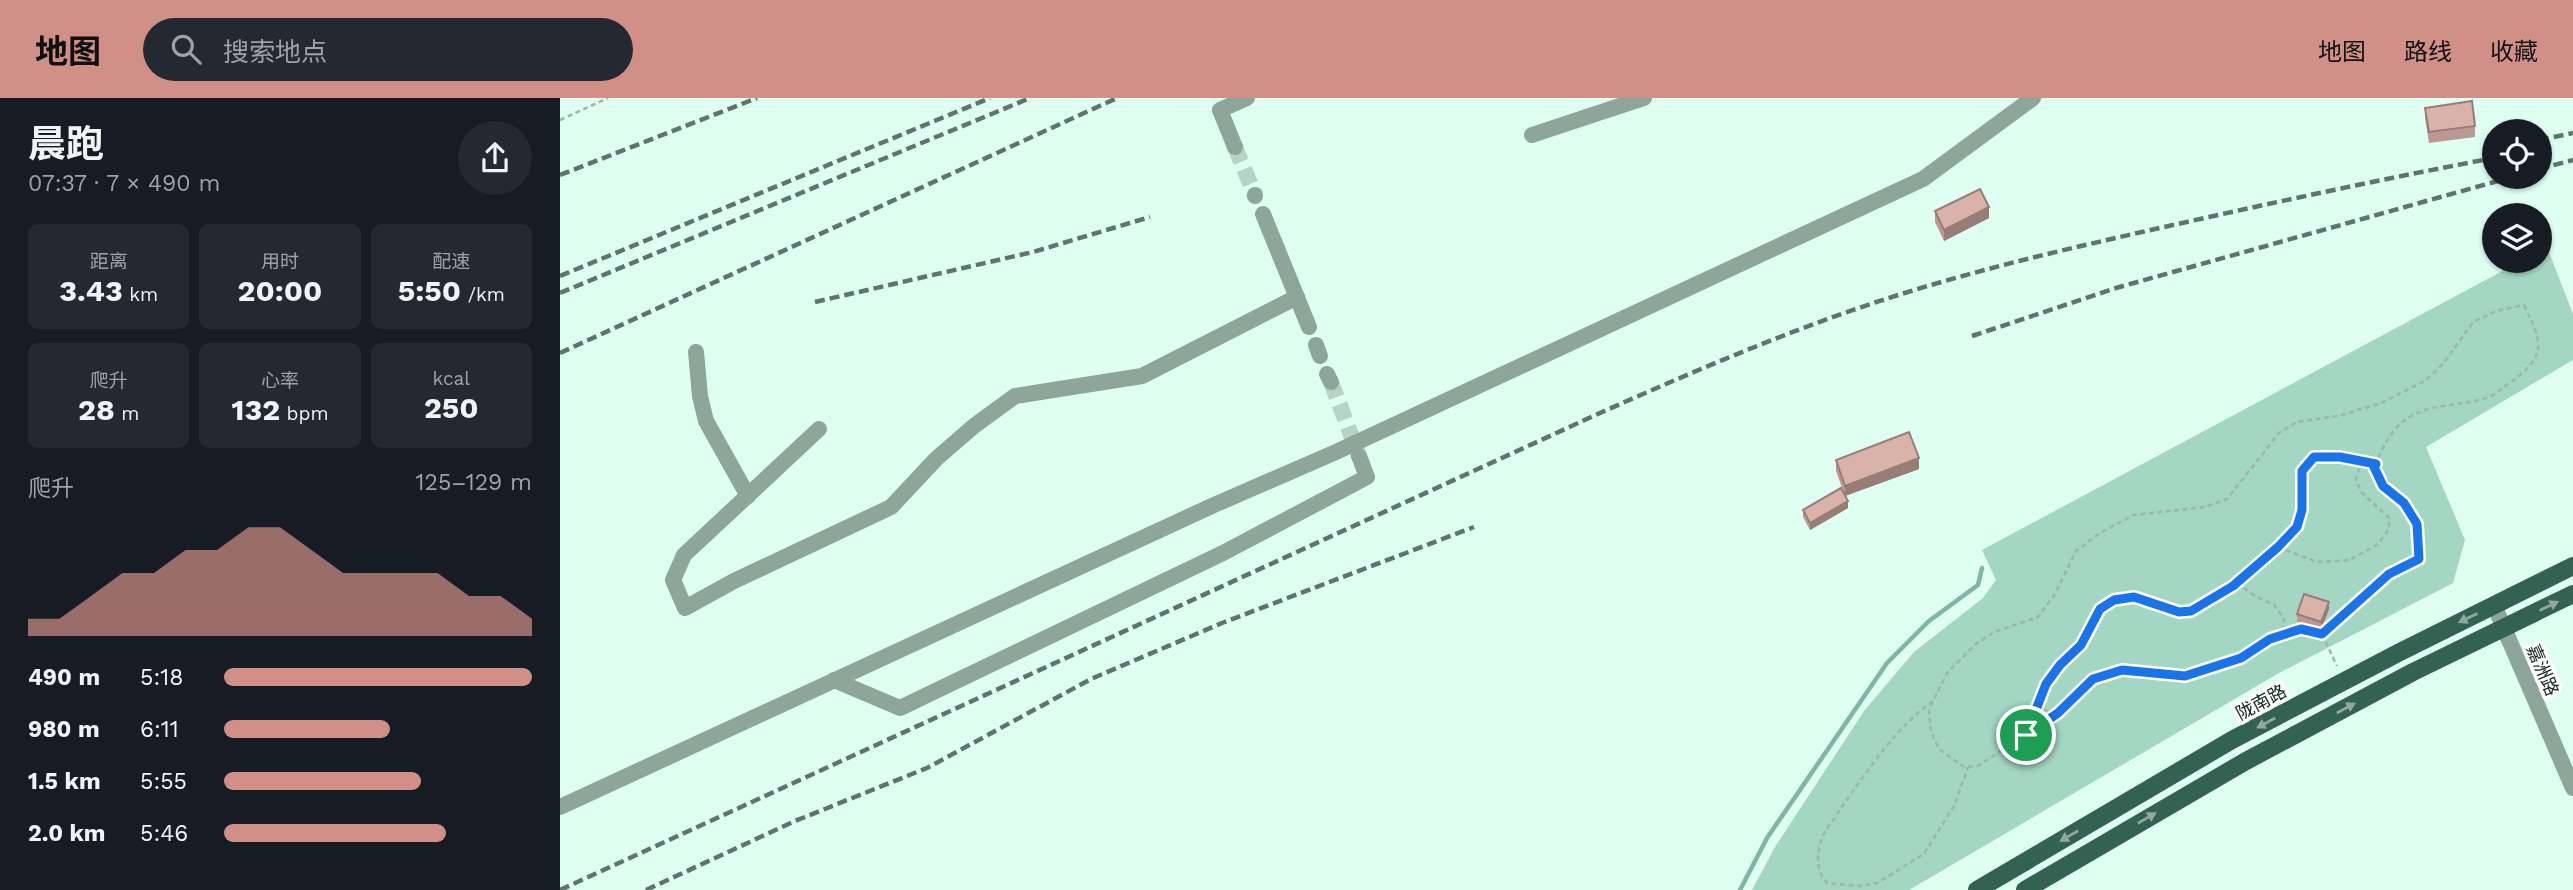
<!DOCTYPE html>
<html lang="zh">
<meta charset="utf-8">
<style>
body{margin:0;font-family:"Work Sans","Noto Sans SC",sans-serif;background:#242831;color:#f1f3f6;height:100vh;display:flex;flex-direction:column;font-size:26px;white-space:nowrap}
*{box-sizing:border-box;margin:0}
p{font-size:23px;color:#9ea1a6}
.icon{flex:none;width:38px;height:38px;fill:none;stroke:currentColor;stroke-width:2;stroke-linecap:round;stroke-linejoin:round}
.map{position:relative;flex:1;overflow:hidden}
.panel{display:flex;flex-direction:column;background:#171b24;width:560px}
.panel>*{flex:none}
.tools{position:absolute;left:1922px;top:21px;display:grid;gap:14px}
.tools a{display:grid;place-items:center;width:70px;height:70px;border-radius:50%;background:#171b24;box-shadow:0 2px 5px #0004;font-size:35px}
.pin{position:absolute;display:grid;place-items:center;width:60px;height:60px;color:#fff;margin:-30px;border:4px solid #fff;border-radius:50%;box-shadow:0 2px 7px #0007}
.round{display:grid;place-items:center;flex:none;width:74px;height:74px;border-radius:37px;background:#242831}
.summary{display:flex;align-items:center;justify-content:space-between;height:119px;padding:0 28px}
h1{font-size:38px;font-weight:700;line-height:52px}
.stats{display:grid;grid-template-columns:repeat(3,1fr);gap:10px;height:119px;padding:7px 28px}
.stats div{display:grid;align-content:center;border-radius:10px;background:#242831;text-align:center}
.stats b{font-size:30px;font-weight:700}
.stats small{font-size:19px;font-weight:400}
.stats p{font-size:19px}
.chart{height:196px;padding:14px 28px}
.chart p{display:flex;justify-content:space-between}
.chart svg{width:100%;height:126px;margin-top:7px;fill:#d09087;opacity:.7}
ul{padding:0 28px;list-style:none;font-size:23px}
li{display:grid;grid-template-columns:112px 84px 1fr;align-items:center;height:52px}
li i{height:18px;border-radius:9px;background:#d09087}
header{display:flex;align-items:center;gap:42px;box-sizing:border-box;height:98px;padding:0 35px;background:#d09087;color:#111}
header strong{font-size:33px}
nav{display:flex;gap:38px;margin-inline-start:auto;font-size:24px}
.search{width:490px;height:63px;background:#242831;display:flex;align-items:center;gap:18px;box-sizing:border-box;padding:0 24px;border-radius:38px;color:#9ea1a6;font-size:26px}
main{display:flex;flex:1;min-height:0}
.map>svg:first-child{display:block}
.green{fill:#a3d6c3}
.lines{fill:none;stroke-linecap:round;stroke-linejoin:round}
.stream{stroke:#7eb7a3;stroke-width:4.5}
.minor-tunnel{stroke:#b6d3c8;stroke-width:16;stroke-dasharray:16 8;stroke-linecap:butt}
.path{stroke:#9cb7ac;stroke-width:2.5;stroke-dasharray:5 3.5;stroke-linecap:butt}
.minor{stroke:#8da59b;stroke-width:16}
.major{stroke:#346252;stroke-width:18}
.rail{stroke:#5e746c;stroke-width:4.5;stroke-dasharray:10 5;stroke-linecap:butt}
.wall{fill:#bb9992}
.shaded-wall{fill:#987d77}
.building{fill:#d9b2aa;stroke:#987d77;stroke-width:2}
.oneway{fill:#8fa9a0}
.route-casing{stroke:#fff;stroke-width:14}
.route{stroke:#1a73e8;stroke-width:9}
.labels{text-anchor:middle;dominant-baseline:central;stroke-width:7;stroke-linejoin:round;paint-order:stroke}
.street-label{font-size:18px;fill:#14241e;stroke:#fff}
</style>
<header>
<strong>地图</strong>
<div class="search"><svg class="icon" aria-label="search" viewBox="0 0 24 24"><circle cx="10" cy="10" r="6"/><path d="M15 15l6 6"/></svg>搜索地点</div>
<nav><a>地图</a><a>路线</a><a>收藏</a></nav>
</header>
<main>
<section class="panel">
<div class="summary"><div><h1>晨跑</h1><p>07:37 · 7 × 490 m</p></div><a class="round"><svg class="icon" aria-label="share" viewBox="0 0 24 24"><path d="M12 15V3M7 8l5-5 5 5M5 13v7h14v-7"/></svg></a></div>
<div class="stats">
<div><p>距离</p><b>3.43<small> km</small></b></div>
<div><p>用时</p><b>20:00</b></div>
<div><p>配速</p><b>5:50<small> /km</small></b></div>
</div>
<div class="stats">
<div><p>爬升</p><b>28<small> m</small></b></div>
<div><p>心率</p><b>132<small> bpm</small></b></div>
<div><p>kcal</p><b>250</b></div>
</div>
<div class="chart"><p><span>爬升</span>125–129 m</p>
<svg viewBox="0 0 160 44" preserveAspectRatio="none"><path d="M0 44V38L10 38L20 30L30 22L40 22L50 14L60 14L70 6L80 6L90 14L100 22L110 22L120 22L130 22L140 30L150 30L160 38V44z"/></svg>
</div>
<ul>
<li><b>490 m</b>5:18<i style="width:100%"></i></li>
<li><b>980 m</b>6:11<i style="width:54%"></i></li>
<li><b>1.5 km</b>5:55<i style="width:64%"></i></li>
<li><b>2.0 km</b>5:46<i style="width:72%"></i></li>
</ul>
</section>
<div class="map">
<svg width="2013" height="792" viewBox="0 0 2013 792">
<rect width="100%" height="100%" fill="#defff2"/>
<path class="green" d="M1987,149L2013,216V262L1866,349L1905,442L1893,485L1719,575L1349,792H1192L1215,749L1304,613L1354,554L1423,500L1436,482L1422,452L1961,163H1979V153Z"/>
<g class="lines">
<path class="stream" d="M1180,792L1207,740L1327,565L1369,523L1418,487L1422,470"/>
<g class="minor-tunnel">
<path d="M675,49L695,97"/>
<path d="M771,284L799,358"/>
</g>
<g class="path">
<path d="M0,22L48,0"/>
<path d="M1964,207C1982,244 1988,257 1951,284C1944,288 1937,296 1929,299C1904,308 1875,305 1851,318C1831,330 1823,349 1814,369L1823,388L1844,405L1857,426L1859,461L1829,476L1762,536L1741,531L1710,541L1681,560L1625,578L1562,572L1533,581L1498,615L1418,668L1404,669L1379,651L1371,634L1369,611L1387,575L1416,546L1434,534L1478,519L1495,496L1516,453L1540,435L1574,417L1645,409L1667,401L1719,335L1737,324L1778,318L1821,305L1866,282L1883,266L1913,224L1936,213Z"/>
<path d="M1718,449L1757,464L1790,462L1818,446L1829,431V420L1801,394L1796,381L1801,363"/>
<path d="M1677,485L1695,498L1714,507L1724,521L1722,537"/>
<path d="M1762,536L1777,568"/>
<path d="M1373,603C1336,629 1305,676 1279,713C1274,722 1265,731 1262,740C1256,756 1256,772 1267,785L1299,788L1317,785L1364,756L1394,708L1408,669"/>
<path d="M1466,637L1486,586L1500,567L1521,547L1540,511L1554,502L1574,499L1619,514L1631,513L1673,488L1718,449L1737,429L1742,412V373L1754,359H1780L1816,366"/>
</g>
<g class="minor">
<path d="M972,37L1084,0"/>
<path d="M675,49L660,12L687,0"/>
<path d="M695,97V98"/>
<path d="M703,116L749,229"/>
<path d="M756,247L760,258"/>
<path d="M136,254L140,298L146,323L188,398"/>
<path d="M767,276L771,284"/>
<path d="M259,331L124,457L113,482L125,510L174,483L331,409L377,360L414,328L455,298L582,278L737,199"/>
<path d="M1934,507L2013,690"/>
<path d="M274,582L340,610L663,455L807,379L799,358"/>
<path d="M0,709L654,407L776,354L1363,81L1473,0"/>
</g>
<g class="major">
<path d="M1417,792L1672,642L1840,554L2013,468"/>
<path d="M1465,792L1686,663L1853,574L2013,496"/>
</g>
<g class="rail">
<path d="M1979,42L2013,35"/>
<path d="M1979,71L2013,62"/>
<path d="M0,77L197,0"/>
<path d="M0,178L430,0"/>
<path d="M0,195L470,0"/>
<path d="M255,204L473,154L590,119"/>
<path d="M1412,238L1556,190L1952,79"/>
<path d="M0,255L557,0"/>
<path d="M0,792L1040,315C1148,267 1258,220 1371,187C1463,160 1555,140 1649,119C1744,98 1838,78 1934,60"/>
<path d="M86,792L235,723L367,670L531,581L662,525L914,429"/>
</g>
</g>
<g class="wall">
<path d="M1865,10L1915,28V39L1869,45L1865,20Z"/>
<path d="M1375,113L1429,120L1384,143L1375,124Z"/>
<path d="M1276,362L1359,371L1285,398L1276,373Z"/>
<path d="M1288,410L1250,432L1243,419V412Z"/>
<path d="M1769,511L1761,532L1737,524V516Z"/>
</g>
<g class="shaded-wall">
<path d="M1429,109V120L1384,143V132Z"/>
<path d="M1359,360V371L1285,398V388Z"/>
<path d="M1288,403V410L1250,432V425Z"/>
<path d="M1769,504V511L1761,532V524Z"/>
</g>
<g class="building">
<path d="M1912,3L1915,28L1869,34L1865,10Z"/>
<path d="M1420,91L1429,109L1384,132L1375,113Z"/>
<path d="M1349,334L1359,360L1285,388L1276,362Z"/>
<path d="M1281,390L1288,403L1250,425L1243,412Z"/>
<path d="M1744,496L1769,504L1761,524L1737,516Z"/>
</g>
<defs><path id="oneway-solid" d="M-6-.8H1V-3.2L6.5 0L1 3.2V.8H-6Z" transform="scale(1.75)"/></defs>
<g class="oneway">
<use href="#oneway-solid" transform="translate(1989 508) rotate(-26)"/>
<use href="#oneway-solid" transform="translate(1908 520) rotate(154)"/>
<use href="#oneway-solid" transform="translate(1786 610) rotate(-28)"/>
<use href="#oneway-solid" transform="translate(1706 625) rotate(152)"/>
<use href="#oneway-solid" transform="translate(1587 720) rotate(-30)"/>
<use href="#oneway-solid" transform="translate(1509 738) rotate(150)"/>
</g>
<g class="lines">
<g class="route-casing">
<path id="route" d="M1754,359H1780L1816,366L1814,369L1823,388L1844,405L1857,426L1859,461L1829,476L1762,536L1741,531L1710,541L1681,560L1625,578L1562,572L1533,581L1498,615L1466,637L1486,586L1500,567L1521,547L1540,511L1554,502L1574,499L1619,514L1631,513L1673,488L1718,449L1737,429L1742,412V373Z"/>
</g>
<use href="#route" class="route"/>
</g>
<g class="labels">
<g class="street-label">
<text transform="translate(1983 572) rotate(67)">嘉洲路</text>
<text transform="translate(1701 604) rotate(-28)">陇南路</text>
</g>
</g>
</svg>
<div class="tools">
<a><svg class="icon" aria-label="locate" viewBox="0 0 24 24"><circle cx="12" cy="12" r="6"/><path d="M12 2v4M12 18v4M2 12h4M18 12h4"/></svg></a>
<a><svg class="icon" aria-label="layers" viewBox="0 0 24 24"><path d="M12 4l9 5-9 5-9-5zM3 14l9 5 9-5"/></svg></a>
</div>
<div class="pin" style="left:1466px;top:637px;background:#1e9e55"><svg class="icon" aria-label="arrive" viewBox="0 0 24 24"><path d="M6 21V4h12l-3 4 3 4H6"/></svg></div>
</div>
</main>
